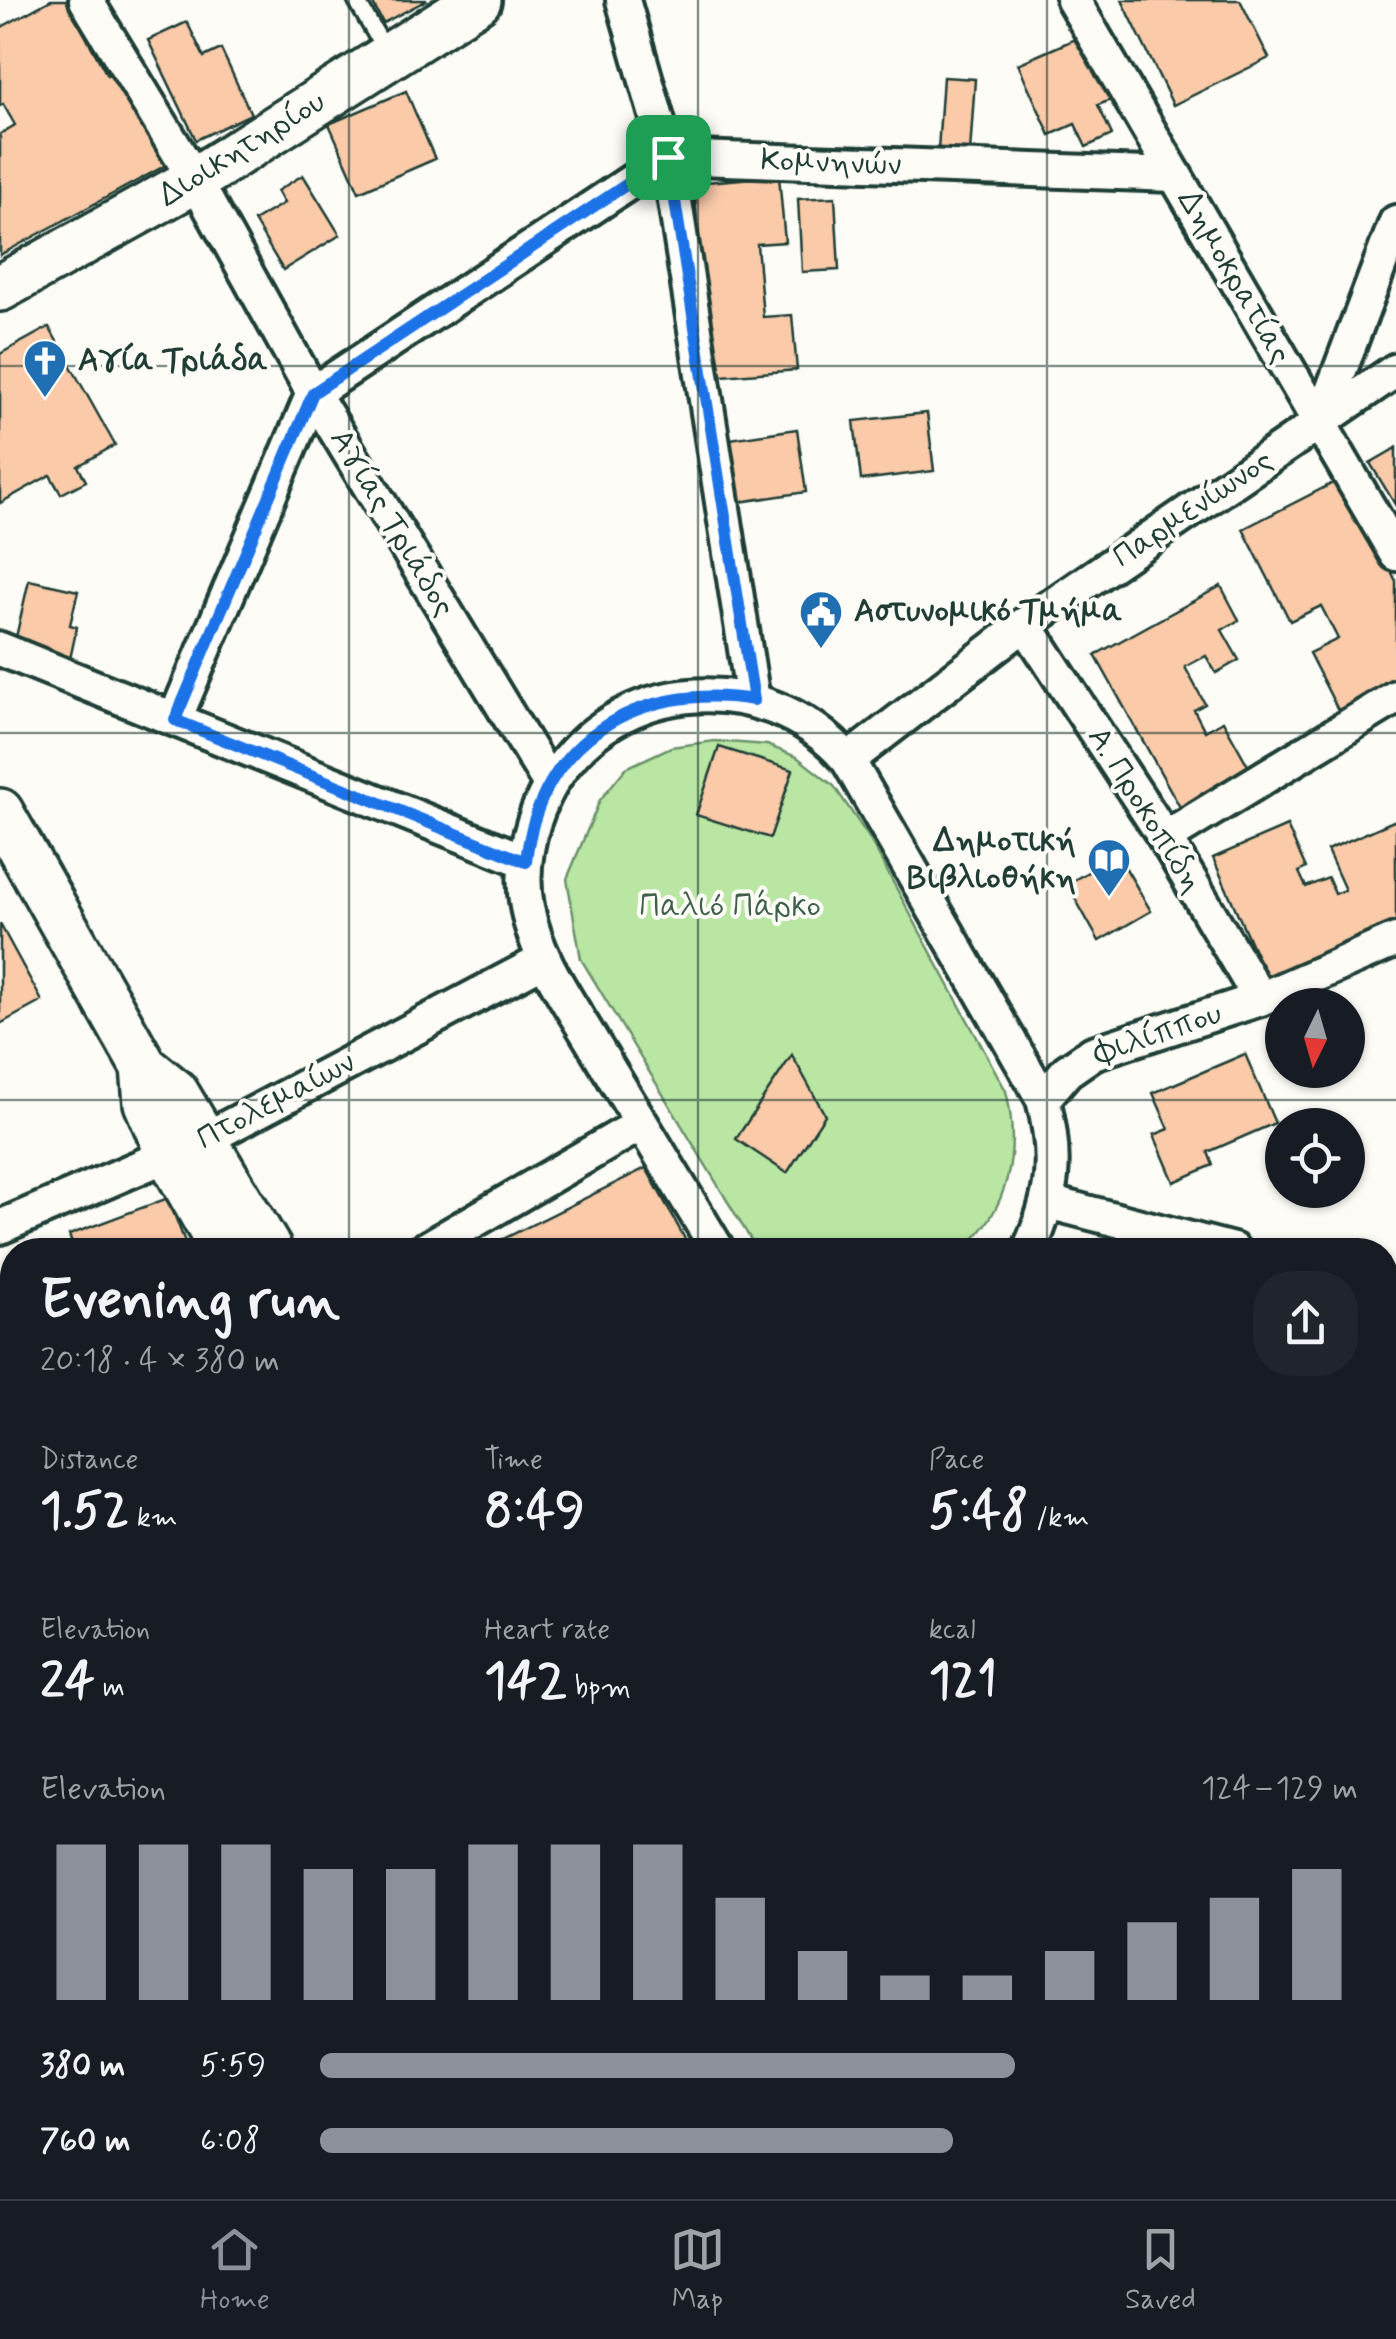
<!DOCTYPE html>
<meta charset="utf-8">
<style>
body{margin:0;font-family:Mynerve,sans-serif;background:#20242c;color:#f1f3f6;height:100vh;display:flex;flex-direction:column;font-size:38px;white-space:nowrap}
*{box-sizing:border-box;margin:0}
p{font-size:32px;color:#9ea1a6}
.icon{flex:none;width:55px;height:55px;fill:none;stroke:currentColor;stroke-width:2;stroke-linecap:round;stroke-linejoin:round}
.map{position:relative;flex:1;overflow:hidden}
.drawer{position:absolute;left:0px;top:1238px;width:1398px;height:962px;display:flex;flex-direction:column;background:#171b24;border-radius:40px 40px 0 0;box-shadow:0 2px 8px #0004}
.drawer>*{flex:none}
.needle{width:65px;rotate:185deg}
.controls{position:absolute;left:1265px;top:988px;display:grid;gap:20px}
.controls a{display:grid;place-items:center;width:100px;height:100px;border-radius:50%;background:#171b24;box-shadow:0 2px 8px #0004;font-size:50px}
.pin{position:absolute;display:grid;place-items:center;width:85px;height:85px;color:#fff;margin:-42px;border-radius:20px;box-shadow:0 5px 15px #0006}
.round{display:grid;place-items:center;flex:none;width:105px;height:105px;border-radius:40px;background:#20242c}
.summary{display:flex;align-items:center;justify-content:space-between;height:170px;padding:0 40px}
h1{font-size:55px;font-weight:700;line-height:75px}
.metrics{display:grid;grid-template-columns:repeat(3,1fr);gap:15px;height:170px;padding:10px 40px}
.metrics div{display:grid;align-content:center}
.metrics b{font-size:50px;font-weight:700}
.metrics small{font-size:28px;font-weight:400}
.metrics p{font-size:28px}
.chart{height:280px;padding:20px 40px}
.chart p{display:flex;justify-content:space-between}
.chart svg{width:100%;height:180px;margin-top:10px;stroke:#8c9099;stroke-width:6}
ul{padding:0 40px;list-style:none;font-size:32px}
li{display:grid;grid-template-columns:160px 120px 1fr;align-items:center;height:75px}
li i{height:25px;border-radius:12px;background:#8c9099}
.tabs{display:flex;justify-content:space-around;align-items:center;height:140px;border-top:2px solid #363941;background:#171b24;font-size:28px;color:#9ea1a6}
.tabs a{display:grid;justify-items:center;gap:5px}
.tabs .on{color:#8c9099}
.map>svg:first-child{display:block}
.green{fill:#bae6a4;stroke:#6c926c;stroke-width:2.5}
.building{fill:#facaa9;stroke:#1f3d34;stroke-width:2.5}
.lines{fill:none;stroke-linecap:round;stroke-linejoin:round}
.lane-casing{stroke:#1f3d34;stroke-width:22}
.street-casing{stroke:#1f3d34;stroke-width:40}
.secondary-casing{stroke:#1f3d34;stroke-width:52}
.lane{stroke:#fdfcf7;stroke-width:15}
.street{stroke:#fdfcf7;stroke-width:32}
.secondary{stroke:#fdfcf7;stroke-width:45}
.route-casing{stroke:#fff;stroke-width:20}
.route{stroke:#1a73e8;stroke-width:12}
.grid{fill:none;stroke:#1f3d34;stroke-width:2.5;stroke-opacity:0.55}
.labels{text-anchor:middle;dominant-baseline:central;stroke-width:8;stroke-linejoin:round;paint-order:stroke}
.street-label{font-size:32px;fill:#1f3d34;stroke:#fdfcf7}
.poi-label{font-size:32px;font-weight:bold;fill:#1f3d34;stroke:#fdfcf7;text-anchor:start}
.park-label{font-size:32px;fill:#3e5f4a;stroke:#fdfcf7}
</style>
<div class="map">
<svg width="1396" height="2199" viewBox="0 0 1396 2199">
<rect width="100%" height="100%" fill="#fdfcf7"/>
<filter id="ink" filterUnits="userSpaceOnUse"><feTurbulence type="fractalNoise" baseFrequency=".01" numOctaves="2"/><feDisplacementMap in="SourceGraphic" scale="20" xChannelSelector="R" yChannelSelector="G"/><feConvolveMatrix kernelMatrix="1 2 1 2 8 2 1 2 1" color-interpolation-filters="sRGB"/></filter>
<g filter="url(#ink)">
<path class="green" d="M715,741L767,745L797,757L834,786L868,836L1006,1091C1020,1149 1010,1210 962,1250H761L751,1240L581,959L567,879L600,800L626,768L671,747Z"/>
<g class="building">
<path d="M51,0H66L107,75L117,70L168,164L0,255V134L15,125L3,104L0,106V28Z"/>
<path d="M371,0H427L383,23Z"/>
<path d="M1122,0H1240L1269,58L1173,105Z"/>
<path d="M187,22L204,57L221,49L251,114L196,140L148,40Z"/>
<path d="M1082,36L1111,100L1098,105L1112,135L1086,147L1075,124L1050,135L1018,64Z"/>
<path d="M943,77L975,79L970,153L938,150Z"/>
<path d="M406,91L435,159L359,192L329,124Z"/>
<path d="M303,175L340,235L283,270L254,221L284,203L277,191Z"/>
<path d="M779,176L785,242L757,244L763,317L792,315L797,370L710,377L694,183Z"/>
<path d="M835,197L839,270L802,272L798,199Z"/>
<path d="M49,327L115,445L78,466L86,481L61,494L50,475L0,503V354Z"/>
<path d="M927,413L934,471L861,480L854,421Z"/>
<path d="M797,429L806,492L739,502L730,439Z"/>
<path d="M1396,448V506L1370,463Z"/>
<path d="M1343,478L1396,581V680L1338,710L1309,653L1338,639L1321,606L1290,621L1243,529Z"/>
<path d="M29,580L78,591L70,625L77,627L70,659L14,646Z"/>
<path d="M1221,586L1239,620L1222,630L1239,660L1216,673L1206,656L1185,667L1205,704L1194,710L1205,731L1223,721L1251,771L1181,809L1095,655Z"/>
<path d="M719,747L793,770L770,838L696,815Z"/>
<path d="M1396,820V923L1267,980L1213,858L1287,826L1306,868L1299,872L1306,887L1328,878L1335,894L1345,890L1327,850Z"/>
<path d="M1118,855L1151,911L1099,941L1067,884Z"/>
<path d="M0,924L42,1001L0,1024Z"/>
<path d="M1245,1054L1275,1123L1208,1152L1213,1165L1174,1182L1154,1135L1169,1129L1153,1093Z"/>
<path d="M792,1055L825,1115L787,1173L736,1139Z"/>
<path d="M646,1168L691,1250H481Z"/>
<path d="M168,1198L188,1250H74L69,1235Z"/>
<path d="M12,1270V1337L0,1303V1275Z"/>
<path d="M1385,1409L1396,1431L1394,1567L1385,1550Z"/>
<path d="M12,1520V1642L0,1610V1555L12,1550L2,1524Z"/>
<path d="M1396,1582V1670L1385,1650V1588Z"/>
<path d="M1396,1754V1848L1385,1853V1759Z"/>
<path d="M0,1982L9,1998L12,1996V2067L0,2075Z"/>
<path d="M1385,2102L1396,2125V2158L1385,2163Z"/>
<path d="M1396,2160V2199H1324L1345,2188H1385V2166Z"/>
<path d="M293,2188H366L372,2199H276L274,2196Z"/>
<path d="M991,2188H1076L1081,2199H996Z"/>
</g>
<g class="lines">
<g class="lane-casing">
<g id="lane">
<path d="M356,0L387,53"/>
<path d="M1100,2188L1107,2199"/>
</g>
</g>
<g class="street-casing">
<g id="street">
<path d="M86,0L195,180L313,393L550,784"/>
<path d="M623,0L668,157L753,700"/>
<path d="M1073,0L1396,554"/>
<path d="M1320,423L1396,222"/>
<path d="M1025,624L1165,838L1260,999"/>
<path d="M0,649L525,861"/>
<path d="M175,719L313,393L668,157L1175,175"/>
<path d="M848,760L1025,624L1396,370"/>
<path d="M1165,838L1396,697"/>
<path d="M1043,1099L1067,1071L1093,1053L1260,999L1396,940"/>
<path d="M1048,1202L1233,1250"/>
<path d="M0,1227L205,1139L544,960"/>
<path d="M424,1250L641,1124"/>
<path d="M718,1250C676,1181 634,1112 593,1043C567,999 536,957 527,907C520,870 528,830 544,797C602,677 762,661 848,760L1043,1099C1058,1158 1054,1195 1029,1250"/>
<path d="M1385,1289L1396,1292"/>
<path d="M1385,1366L1396,1385"/>
<path d="M1385,2053L1396,2073"/>
<path d="M0,2084L12,2077"/>
<path d="M499,2188L506,2199"/>
</g>
</g>
<g class="secondary-casing">
<g id="secondary">
<path d="M0,288L195,180L478,0"/>
<path d="M0,812L144,1067L175,1092L269,1250"/>
<path d="M144,1067L147,1103L170,1156L223,1250"/>
<path d="M0,1667L12,1661"/>
<path d="M1385,1886L1396,1880"/>
<path d="M710,2199L715,2188"/>
<path d="M748,2199L753,2188"/>
<path d="M806,2199L828,2188"/>
</g>
</g>
<use href="#lane" class="lane"/>
<use href="#street" class="street"/>
<use href="#secondary" class="secondary"/>
</g>
</g>
<g class="lines" filter="url(#ink)">
<g class="route-casing">
<path id="route" d="M668,157L754,700C639,681 538,740 526,862L175,720L313,393Z"/>
</g>
<use href="#route" class="route"/>
</g>
<path class="grid" d="M349,0V1250M698,0V1250M1047,0V1250M0,366H1396M0,733H1396M0,1100H1396M0,1466H12M1385,1466H1396M0,1832H12M1385,1832H1396M349,2188V2199M698,2188V2199M1047,2188V2199"/>
<defs>
<g id="church-pin" transform="scale(2.25)"><path d="M0 17L-7.5 6A9.5 9.5 0 1 1 7.5 6Z" fill="#1f6fb2" stroke="#fdfcf7"/><path d="M-1.2-6h2.4v3.5h3.3v2.4h-3.3V6h-2.4V-.1h-3.3v-2.4h3.3Z" fill="#fff"/></g>
<g id="civic-pin" transform="scale(2.25)"><path d="M0 17L-7.5 6A9.5 9.5 0 1 1 7.5 6Z" fill="#1f6fb2" stroke="#fdfcf7"/><path d="M-.6-6.5H3V-4.5H.6V-3L4-1V1h2V6H-6V1h2V-1L-.6-3ZM-1.2 2.5V6h2.4V2.5Z" fill="#fff"/></g>
<g id="library-pin" transform="scale(2.25)"><path d="M0 17L-7.5 6A9.5 9.5 0 1 1 7.5 6Z" fill="#1f6fb2" stroke="#fdfcf7"/><path d="M-6-4Q-3-5.5-.7-3.5V5Q-3 3-6 4ZM6-4Q3-5.5 .7-3.5V5Q3 3 6 4Z" fill="#fff"/></g>
</defs>
<g fill-rule="evenodd">
<use href="#church-pin" x="45" y="361"/>
<use href="#civic-pin" x="821" y="612"/>
<use href="#library-pin" x="1109" y="860"/>
</g>
<g class="labels">
<g class="street-label">
<text transform="translate(242 149) rotate(-32)">Διοικητηρίου</text>
<text transform="translate(831 163) rotate(2)">Κομνηνών</text>
<text transform="translate(1234 277) rotate(60)">Δημοκρατίας</text>
<text transform="translate(1193 509) rotate(-34)">Παρμενίωνος</text>
<text transform="translate(392 523) rotate(59)">Αγίας Τριάδος</text>
<text transform="translate(1145 810) rotate(58)">Α. Προκοπίδη</text>
<text transform="translate(1158 1034) rotate(-19)">Φιλίππου</text>
<text transform="translate(276 1101) rotate(-28)">Πτολεμαίων</text>
</g>
<g class="poi-label">
<text x="78" y="361">Αγία Τριάδα</text>
<text x="854" y="612">Αστυνομικό Τμήμα</text>
<text x="1076" y="842" text-anchor="end">Δημοτική<tspan x="1076" dy="37">Βιβλιοθήκη</tspan></text>
</g>
<g class="park-label">
<text x="730" y="907">Παλιό Πάρκο</text>
</g>
</g>
</svg>
<div class="controls">
<a><svg class="needle" viewBox="-14 -14 28 28"><path d="M0-13l5 13h-10z" fill="#e53935"/><path d="M0 13l5-13h-10z" fill="#9ea1a6"/></svg></a>
<a><svg class="icon" aria-label="locate" viewBox="0 0 24 24"><circle cx="12" cy="12" r="6"/><path d="M12 2v4M12 18v4M2 12h4M18 12h4"/></svg></a>
</div>
<div class="pin" style="left:668px;top:157px;background:#1e9e55"><svg class="icon" aria-label="arrive" viewBox="0 0 24 24"><path d="M6 21V4h12l-3 4 3 4H6"/></svg></div>
<section class="drawer">
<div class="summary"><div><h1>Evening run</h1><p>20:18 · 4 × 380 m</p></div><a class="round"><svg class="icon" aria-label="share" viewBox="0 0 24 24"><path d="M12 15V3M7 8l5-5 5 5M5 13v7h14v-7"/></svg></a></div>
<div class="metrics">
<div><p>Distance</p><b>1.52<small> km</small></b></div>
<div><p>Time</p><b>8:49</b></div>
<div><p>Pace</p><b>5:48<small> /km</small></b></div>
</div>
<div class="metrics">
<div><p>Elevation</p><b>24<small> m</small></b></div>
<div><p>Heart rate</p><b>142<small> bpm</small></b></div>
<div><p>kcal</p><b>121</b></div>
</div>
<div class="chart"><p><span>Elevation</span>124–129 m</p>
<svg viewBox="0 0 160 44" preserveAspectRatio="none"><path d="M5 44V6M15 44V6M25 44V6M35 44V12M45 44V12M55 44V6M65 44V6M75 44V6M85 44V19M95 44V32M105 44V38M115 44V38M125 44V32M135 44V25M145 44V19M155 44V12"/></svg>
</div>
<ul>
<li><b>380 m</b>5:59<i style="width:67%"></i></li>
<li><b>760 m</b>6:08<i style="width:61%"></i></li>
</ul>
</section>
</div>
<nav class="tabs">
<a class="on"><svg class="icon" aria-label="home" viewBox="0 0 24 24"><path d="M3 11l9-7 9 7M6 9v11h12V9"/></svg>Home</a>
<a><svg class="icon" aria-label="map" viewBox="0 0 24 24"><path d="M3 6l6-2 6 2 6-2v14l-6 2-6-2-6 2zM9 4v14M15 6v14"/></svg>Map</a>
<a><svg class="icon" aria-label="saved" viewBox="0 0 24 24"><path d="M7 4h10v16l-5-4-5 4z"/></svg>Saved</a>
</nav>
